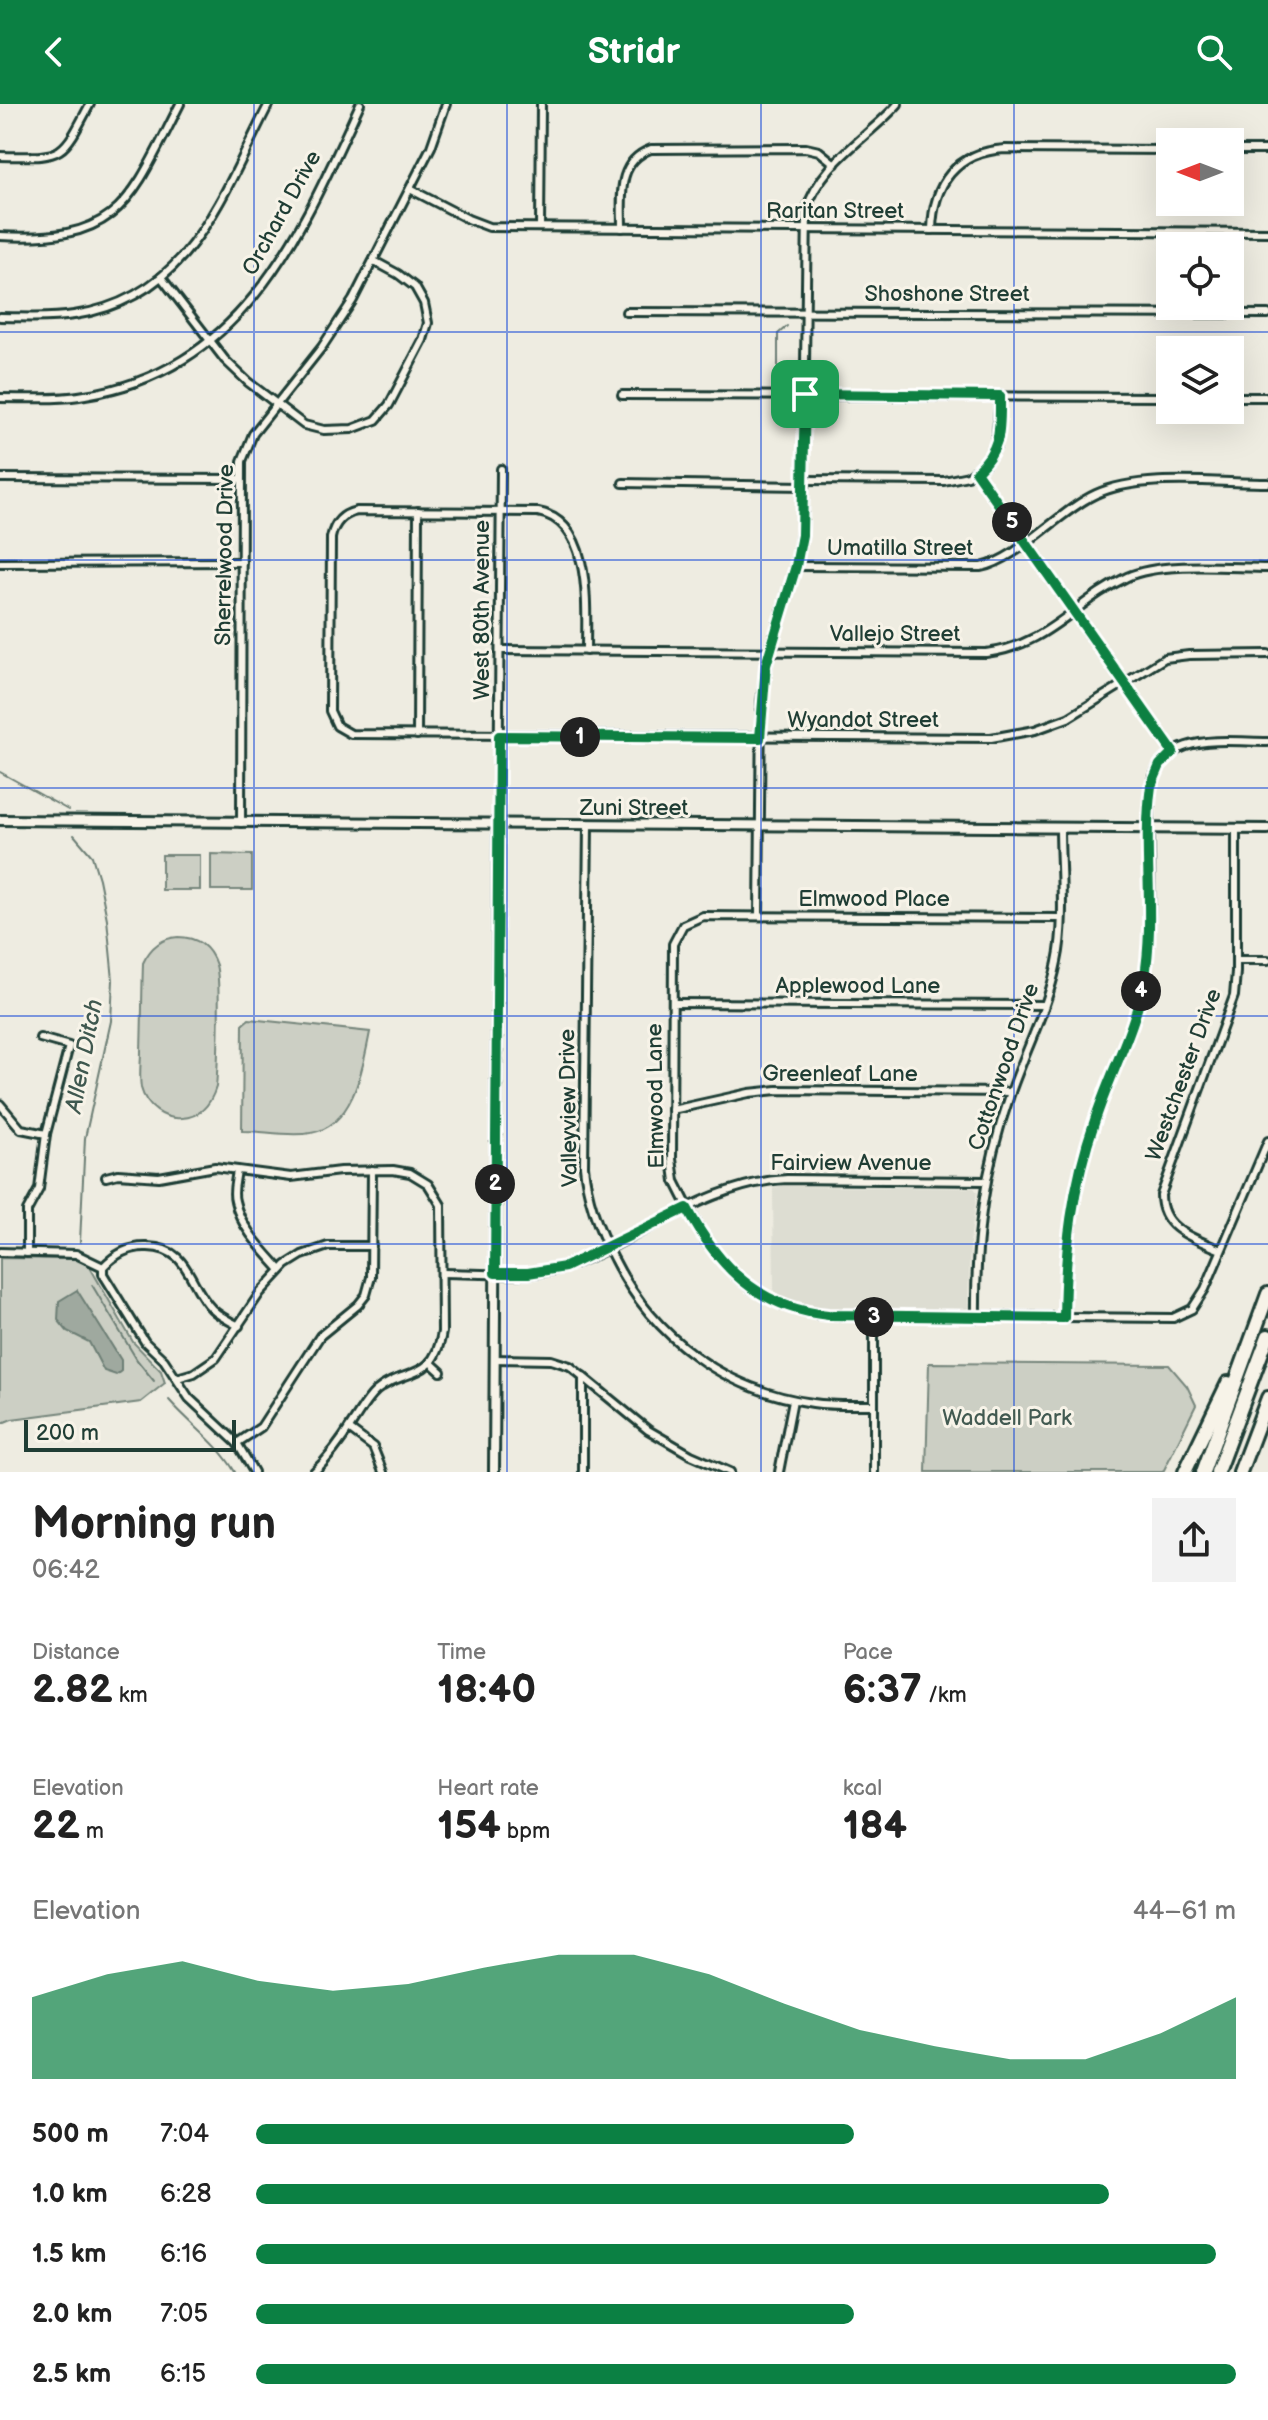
<!DOCTYPE html>
<meta charset="utf-8">
<style>
body{margin:0;font-family:"Balsamiq Sans",sans-serif;background:#f2f2f2;color:#222;height:100vh;display:flex;flex-direction:column;font-size:30px;white-space:nowrap}
*{box-sizing:border-box;margin:0}
p{font-size:26px;color:#767676}
.icon{flex:none;width:44px;height:44px;fill:none;stroke:currentColor;stroke-width:2;stroke-linecap:round;stroke-linejoin:round}
.map{position:relative;height:1368px;overflow:hidden}
.details{display:flex;flex-direction:column;background:#fff;flex:1}
.details>*{flex:none}
.needle{width:52px;rotate:270deg}
.fabs{position:absolute;left:1156px;top:24px;display:grid;gap:16px}
.fabs a{display:grid;place-items:center;width:88px;height:88px;border-radius:0px;background:#fff;box-shadow:0 8px 32px #0002;font-size:40px}
.scale{position:absolute;left:24px;bottom:20px;width:212px;box-sizing:border-box;padding-left:8px;border:4px solid #1f3d34;border-top:0;font-size:22px;line-height:28px;white-space:nowrap;color:#1f3d34;-webkit-text-stroke:6px #f7f3e8;paint-order:stroke}
.pin{position:absolute;display:grid;place-items:center;width:68px;height:68px;color:#fff;margin:-34px;border-radius:16px;box-shadow:0 4px 12px #0006}
.km{position:absolute;width:40px;height:40px;margin:-20px;border-radius:50%;background:#222;color:#fff;font-size:22px;line-height:40px;text-align:center}
.round{display:grid;place-items:center;flex:none;width:84px;height:84px;border-radius:0px;background:#f2f2f2}
.headline{display:flex;align-items:center;justify-content:space-between;height:136px;padding:0 32px}
h1{font-size:44px;font-weight:700;line-height:60px}
.figures{display:grid;grid-template-columns:repeat(3,1fr);gap:12px;height:136px;padding:8px 32px}
.figures div{display:grid;align-content:center}
.figures b{font-size:40px;font-weight:700}
.figures small{font-size:22px;font-weight:400}
.figures p{font-size:22px}
.chart{height:224px;padding:16px 32px}
.chart p{display:flex;justify-content:space-between}
.chart svg{width:100%;height:144px;margin-top:8px;fill:#0b8043;opacity:.7}
ul{padding:0 32px;list-style:none;font-size:26px}
li{display:grid;grid-template-columns:128px 96px 1fr;align-items:center;height:60px}
li i{height:20px;border-radius:10px;background:#0b8043}
header{display:flex;justify-content:space-between;align-items:center;height:104px;padding:0 32px;background:#0b8043;color:#fff;font-size:36px;font-weight:700}
.map>svg:first-child{display:block}
.built{fill:#ddddd2}
.green{fill:#cccfc4;stroke:#76867c;stroke-width:2}
.water{fill:#9fa99f;stroke:#6c7e74;stroke-width:2}
.lines{fill:none;stroke-linecap:round;stroke-linejoin:round}
.stream{stroke:#6c7e74;stroke-width:2}
.minor-casing{stroke:#1f3d34;stroke-width:12}
.tertiary-casing{stroke:#1f3d34;stroke-width:14}
.motorway-casing{stroke:#1f3d34;stroke-width:18}
.minor{stroke:#f7f3e8;stroke-width:6}
.tertiary{stroke:#f7f3e8;stroke-width:8}
.motorway{stroke:#f7f3e8;stroke-width:12}
.route-casing{stroke:#fff;stroke-width:16}
.route{stroke:#0b8043;stroke-width:10}
.grid{fill:none;stroke:#1d4ed8;stroke-width:2;stroke-opacity:0.55}
.labels{text-anchor:middle;dominant-baseline:central;stroke-width:6;stroke-linejoin:round;paint-order:stroke}
.street-label{font-size:22px;fill:#1f3d34;stroke:#f7f3e8}
.park-label{font-size:22px;fill:#425a51;stroke:#f7f3e8}
.water-label{font-size:24px;font-style:italic;fill:#3f584f;stroke:#f7f3e8}
</style>
<header><svg class="icon" aria-label="back" viewBox="0 0 24 24"><path d="M15 5l-7 7 7 7"/></svg>Stridr<svg class="icon" aria-label="search" viewBox="0 0 24 24"><circle cx="10" cy="10" r="6"/><path d="M15 15l6 6"/></svg></header>
<div class="map">
<svg width="1268" height="1368" viewBox="0 0 1268 1368">
<rect width="100%" height="100%" fill="#eeece1"/>
<filter id="ink" filterUnits="userSpaceOnUse"><feTurbulence type="fractalNoise" baseFrequency=".0125" numOctaves="2"/><feDisplacementMap in="SourceGraphic" scale="16" xChannelSelector="R" yChannelSelector="G"/><feConvolveMatrix kernelMatrix="1 2 1 2 8 2 1 2 1" color-interpolation-filters="sRGB"/></filter>
<g filter="url(#ink)">
<path class="built" d="M781,1082L974,1084L977,1088L970,1138L968,1204L966,1207L833,1206L797,1199L774,1189L773,1084Z"/>
<g class="green">
<path d="M211,750L252,751V786H211Z"/>
<rect x="162" y="751" width="38" height="35"/>
<path d="M178,833C197,833 210,843 216,861C221,878 218,962 216,983C211,999 201,1013 182,1014C164,1016 146,1003 141,984C139,972 141,958 141,947C142,918 142,888 143,859C150,844 161,834 178,833Z"/>
<path d="M249,915L370,928C363,963 354,1022 311,1029C289,1033 263,1027 242,1027L243,920Z"/>
<path d="M0,1154L79,1155L87,1158L133,1238L161,1267L165,1279L141,1298L12,1315L0,1320Z"/>
<path d="M929,1259L1169,1261L1187,1282L1196,1301L1163,1368H926Z"/>
</g>
<path class="water" d="M77,1186L121,1256V1267L116,1271L104,1267L89,1238L67,1227L58,1216L59,1197Z"/>
<g class="lines">
<g class="stream">
<path d="M776,275L778,267V230L787,222"/>
<path d="M0,668L68,706"/>
<path d="M74,731L92,752L99,775L107,815L113,876L111,917L85,1034L80,1138"/>
<path d="M92,1181L137,1256L154,1277"/>
<path d="M169,1296C191,1321 218,1339 235,1368"/>
</g>
<g class="minor-casing">
<g id="minor">
<path d="M1230,46H1268"/>
<path d="M0,52C63,53 61,56 90,0"/>
<path d="M410,85L468,115L489,123L1268,128"/>
<path d="M540,123L541,0"/>
<path d="M622,124C622,93 616,58 651,45L806,44L819,47L835,60"/>
<path d="M932,126C933,80 956,48 1005,45L1170,46"/>
<path d="M0,132C121,139 131,96 180,0"/>
<path d="M161,173L225,256L248,278L304,321L324,326L352,325L376,316L389,301L423,236L428,219L424,199L415,183L398,170L374,157"/>
<path d="M626,208L1268,210"/>
<path d="M0,213C24,213 50,215 74,211C191,194 222,90 269,0"/>
<path d="M622,291L1170,293"/>
<path d="M1230,293H1268"/>
<path d="M0,294C28,294 58,296 85,291C244,266 300,130 360,0"/>
<path d="M976,368L1173,648"/>
<path d="M0,374L240,375"/>
<path d="M805,376L944,377L968,372L985,360L996,342L1000,292"/>
<path d="M623,379L805,382"/>
<path d="M0,459L242,458"/>
<path d="M796,462L981,463C1019,455 1059,407 1096,390C1141,369 1218,379 1268,379"/>
<path d="M500,546L986,549C1049,541 1074,498 1127,473C1161,457 1229,464 1268,464"/>
<path d="M586,547C586,504 593,418 538,408L357,407C342,410 334,419 331,434L330,607L337,622L351,630L991,634L1035,626L1068,614L1165,554L1189,551L1268,550"/>
<path d="M417,631L418,407"/>
<path d="M241,719L242,357L253,330L322,243L353,196L431,43L446,0"/>
<path d="M498,721L501,365"/>
<path d="M588,721L584,1062C587,1096 598,1125 614,1155C653,1233 725,1287 813,1299C833,1302 854,1301 874,1301"/>
<path d="M759,812L761,597L769,548L796,462L803,419L807,105C820,59 868,34 898,0"/>
<path d="M1060,814L703,812L683,821L673,840L672,1055L675,1077L706,1138L736,1172L752,1185L783,1201L820,1211L1173,1214L1192,1205L1205,1185L1268,1037"/>
<path d="M1236,856H1268"/>
<path d="M673,899L1043,901"/>
<path d="M0,1000L21,1025L46,1030"/>
<path d="M672,1006L749,989L777,986L1011,988"/>
<path d="M237,1066C236,1076 232,1087 235,1097C240,1123 263,1146 280,1165"/>
<path d="M106,1073L118,1070L159,1073L215,1063L291,1073L340,1067L393,1066L410,1069L428,1080L441,1101L442,1228C434,1279 404,1263 376,1287C366,1296 360,1308 353,1318C342,1336 330,1353 314,1368"/>
<path d="M1221,1146C1194,1134 1161,1126 1161,1091L1234,892L1236,868V724"/>
<path d="M0,1148L76,1150L103,1163"/>
<path d="M27,1149V1107L39,1085L46,1030L69,942L40,934"/>
<path d="M103,1163V1170L145,1238L164,1256L189,1294L237,1339L254,1368"/>
<path d="M103,1163C115,1150 130,1142 148,1143C190,1144 188,1181 212,1205C219,1212 229,1217 239,1222"/>
<path d="M442,1169C482,1169 527,1175 565,1163C641,1137 704,1079 787,1075L986,1077"/>
<path d="M976,1214C975,1134 984,1066 1010,991C1025,947 1048,904 1057,858C1066,817 1060,766 1060,724"/>
<path d="M1064,1214C1065,1145 1072,1082 1095,1016C1111,970 1135,925 1144,877C1155,816 1148,750 1150,688C1159,626 1222,638 1268,638"/>
<path d="M494,1255L551,1256L570,1262L648,1326L691,1351L730,1368"/>
<path d="M430,1258L441,1268"/>
<path d="M177,1274L194,1269L216,1254L260,1189L286,1161L302,1151L328,1142H372"/>
<path d="M349,1325L373,1343L383,1368"/>
<path d="M237,1339L261,1323L320,1232L358,1201L366,1191L371,1173L372,1066"/>
<path d="M583,1368V1272"/>
<path d="M779,1368L793,1296"/>
<path d="M874,1368V1213"/>
</g>
</g>
<g class="tertiary-casing">
<g id="tertiary">
<path d="M0,716L1268,725"/>
<path d="M494,1368L498,721"/>
</g>
</g>
<g class="motorway-casing">
<g id="motorway">
<path d="M1185,1368L1228,1279"/>
<path d="M1203,1368L1268,1190"/>
<path d="M1217,1368L1268,1232"/>
<path d="M1240,1368L1268,1294"/>
</g>
</g>
<use href="#minor" class="minor"/>
<use href="#tertiary" class="tertiary"/>
<use href="#motorway" class="motorway"/>
</g>
</g>
<g class="lines" filter="url(#ink)">
<g class="route-casing">
<path id="route" d="M805,290L1000,292C1000,326 1002,344 976,368L1173,648L1160,661L1151,682C1142,746 1156,813 1144,877C1135,925 1110,970 1095,1016C1072,1082 1065,1145 1064,1214L828,1211C759,1204 718,1163 687,1104L565,1163L528,1169H495L499,632L760,634L766,561L796,462L802,431Z"/>
</g>
<use href="#route" class="route"/>
</g>
<path class="grid" d="M254,0V1368M507,0V1368M761,0V1368M1014,0V1368M0,228H1268M0,456H1268M0,684H1268M0,912H1268M0,1140H1268"/>
<g class="labels">
<g class="street-label">
<text x="835" y="107">Raritan Street</text>
<text transform="translate(282 109) rotate(-61)">Orchard Drive</text>
<text x="947" y="190">Shoshone Street</text>
<text x="900" y="444">Umatilla Street</text>
<text transform="translate(225 451) rotate(-89)">Sherrelwood Drive</text>
<text transform="translate(482 506) rotate(-90)">West 80th Avenue</text>
<text x="895" y="530">Vallejo Street</text>
<text x="863" y="616">Wyandot Street</text>
<text x="634" y="704">Zuni Street</text>
<text x="874" y="795">Elmwood Place</text>
<text x="858" y="882">Applewood Lane</text>
<text transform="translate(1004 963) rotate(-71)">Cottonwood Drive</text>
<text x="840" y="970">Greenleaf Lane</text>
<text transform="translate(1184 971) rotate(-70)">Westchester Drive</text>
<text transform="translate(656 992) rotate(-91)">Elmwood Lane</text>
<text transform="translate(569 1004) rotate(-91)">Valleyview Drive</text>
<text x="851" y="1059">Fairview Avenue</text>
</g>
<g class="park-label">
<text x="1007" y="1314">Waddell Park</text>
</g>
<g class="water-label">
<text transform="translate(84 952) rotate(-79)">Allen Ditch</text>
</g>
</g>
</svg>
<div class="fabs">
<a><svg class="needle" viewBox="-14 -14 28 28"><path d="M0-13l5 13h-10z" fill="#e53935"/><path d="M0 13l5-13h-10z" fill="#767676"/></svg></a>
<a><svg class="icon" aria-label="locate" viewBox="0 0 24 24"><circle cx="12" cy="12" r="6"/><path d="M12 2v4M12 18v4M2 12h4M18 12h4"/></svg></a>
<a><svg class="icon" aria-label="layers" viewBox="0 0 24 24"><path d="M12 4l9 5-9 5-9-5zM3 14l9 5 9-5"/></svg></a>
</div>
<div class="scale">200 m</div>
<div class="pin" style="left:805px;top:290px;background:#1e9e55"><svg class="icon" aria-label="arrive" viewBox="0 0 24 24"><path d="M6 21V4h12l-3 4 3 4H6"/></svg></div>
<b class="km" style="left:580px;top:633px">1</b>
<b class="km" style="left:495px;top:1080px">2</b>
<b class="km" style="left:874px;top:1213px">3</b>
<b class="km" style="left:1141px;top:887px">4</b>
<b class="km" style="left:1012px;top:418px">5</b>
</div>
<section class="details">
<div class="headline"><div><h1>Morning run</h1><p>06:42</p></div><a class="round"><svg class="icon" aria-label="share" viewBox="0 0 24 24"><path d="M12 15V3M7 8l5-5 5 5M5 13v7h14v-7"/></svg></a></div>
<div class="figures">
<div><p>Distance</p><b>2.82<small> km</small></b></div>
<div><p>Time</p><b>18:40</b></div>
<div><p>Pace</p><b>6:37<small> /km</small></b></div>
</div>
<div class="figures">
<div><p>Elevation</p><b>22<small> m</small></b></div>
<div><p>Heart rate</p><b>154<small> bpm</small></b></div>
<div><p>kcal</p><b>184</b></div>
</div>
<div class="chart"><p><span>Elevation</span>44–61 m</p>
<svg viewBox="0 0 160 44" preserveAspectRatio="none"><path d="M0 44V19L10 12L20 8L30 14L40 17L50 15L60 10L70 6L80 6L90 12L100 21L110 29L120 34L130 38L140 38L150 30L160 19V44z"/></svg>
</div>
<ul>
<li><b>500 m</b>7:04<i style="width:61%"></i></li>
<li><b>1.0 km</b>6:28<i style="width:87%"></i></li>
<li><b>1.5 km</b>6:16<i style="width:98%"></i></li>
<li><b>2.0 km</b>7:05<i style="width:61%"></i></li>
<li><b>2.5 km</b>6:15<i style="width:100%"></i></li>
</ul>
</section>
